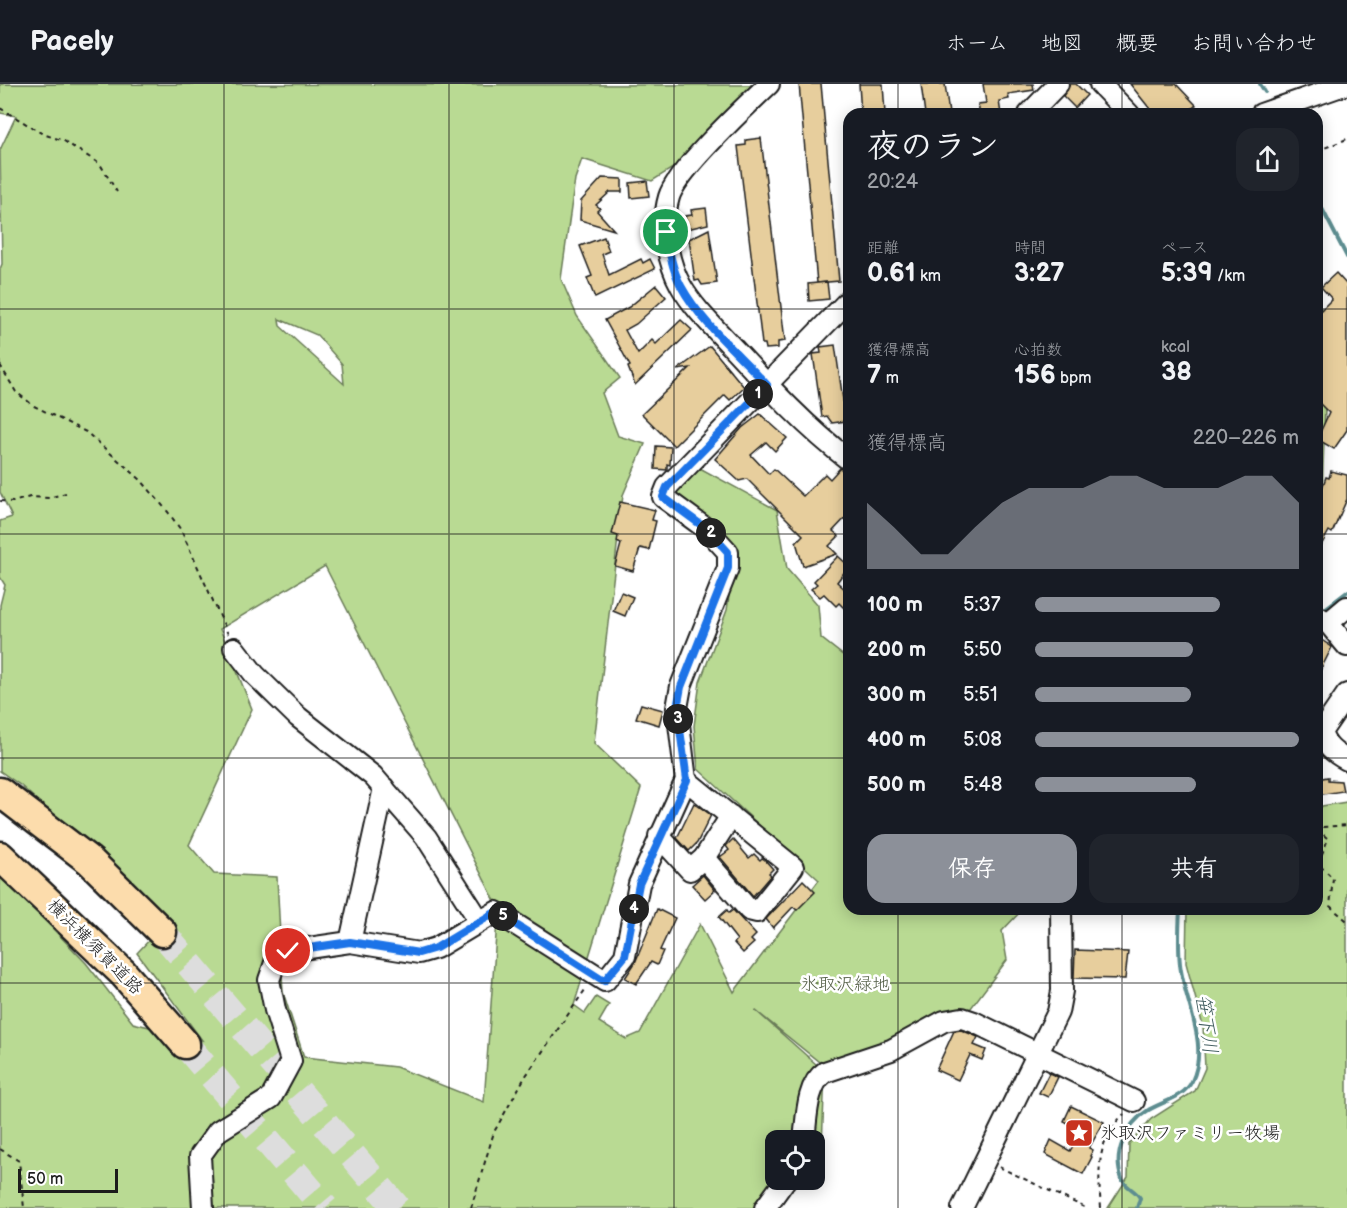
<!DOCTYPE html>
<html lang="ja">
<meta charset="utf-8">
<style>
body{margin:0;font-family:"Balsamiq Sans","Klee One",sans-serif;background:#20242c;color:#f1f3f6;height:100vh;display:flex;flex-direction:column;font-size:22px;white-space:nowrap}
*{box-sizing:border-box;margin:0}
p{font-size:20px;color:#9ea1a6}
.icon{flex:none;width:33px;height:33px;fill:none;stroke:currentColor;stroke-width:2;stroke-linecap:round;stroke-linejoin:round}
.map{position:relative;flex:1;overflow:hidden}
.drawer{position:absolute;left:843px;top:24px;width:480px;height:807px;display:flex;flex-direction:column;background:#171b24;border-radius:18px;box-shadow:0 3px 15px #0003}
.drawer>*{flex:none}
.buttons{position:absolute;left:765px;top:1046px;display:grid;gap:12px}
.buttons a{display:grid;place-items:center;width:60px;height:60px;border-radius:12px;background:#171b24;box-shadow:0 3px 15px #0003;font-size:30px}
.scale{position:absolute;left:18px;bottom:15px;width:100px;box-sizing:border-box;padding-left:6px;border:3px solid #1c1c1c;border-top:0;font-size:16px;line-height:21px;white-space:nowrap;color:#1c1c1c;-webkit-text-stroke:4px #fff;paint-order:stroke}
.pin{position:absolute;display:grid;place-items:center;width:51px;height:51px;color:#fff;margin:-26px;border:3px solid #fff;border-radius:50%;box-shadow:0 2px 6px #0007}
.km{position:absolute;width:30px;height:30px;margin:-15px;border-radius:50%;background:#222;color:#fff;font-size:16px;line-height:30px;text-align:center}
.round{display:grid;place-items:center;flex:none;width:63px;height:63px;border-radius:18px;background:#20242c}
.overview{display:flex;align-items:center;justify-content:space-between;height:102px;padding:0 24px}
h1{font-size:33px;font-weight:700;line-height:45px}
.stats{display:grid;grid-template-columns:repeat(3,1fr);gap:9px;height:102px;padding:6px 24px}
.stats div{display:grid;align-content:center}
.stats b{font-size:26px;font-weight:700}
.stats small{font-size:16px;font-weight:400}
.stats p{font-size:16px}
.chart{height:168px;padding:12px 24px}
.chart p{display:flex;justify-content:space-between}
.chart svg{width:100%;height:108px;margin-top:6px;fill:#8c9099;opacity:.7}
.action{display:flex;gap:12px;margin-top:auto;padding:12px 24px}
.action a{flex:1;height:69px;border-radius:18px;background:#8c9099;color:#fff;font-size:24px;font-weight:700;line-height:69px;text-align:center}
.action a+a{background:#20242c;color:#f1f3f6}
ul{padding:0 24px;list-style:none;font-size:20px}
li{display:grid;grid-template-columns:96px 72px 1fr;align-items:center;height:45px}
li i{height:15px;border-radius:8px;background:#8c9099}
header{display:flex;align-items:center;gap:36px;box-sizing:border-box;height:84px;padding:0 30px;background:#171b24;border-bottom:2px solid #363941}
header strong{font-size:28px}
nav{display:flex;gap:33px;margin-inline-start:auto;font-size:21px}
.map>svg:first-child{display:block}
.green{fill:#b9da93;stroke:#6a7b58;stroke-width:1.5;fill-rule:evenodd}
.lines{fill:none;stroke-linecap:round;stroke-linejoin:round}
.stream{stroke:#5d8d90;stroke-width:4}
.building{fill:#e7ce9d;stroke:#1c1c1c;stroke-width:1.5}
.highway-tunnel{stroke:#ddd;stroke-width:28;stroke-dasharray:28 14;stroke-linecap:butt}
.minor-casing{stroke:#1c1c1c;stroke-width:24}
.highway-casing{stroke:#1c1c1c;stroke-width:33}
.path{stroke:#1c1c1c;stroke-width:2;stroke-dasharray:4.5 4.5;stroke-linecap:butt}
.minor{stroke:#fff;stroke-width:20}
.highway{stroke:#fcdcac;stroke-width:28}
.route-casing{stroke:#fff;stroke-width:12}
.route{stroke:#1a73e8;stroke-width:8}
.grid{fill:none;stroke:#1c1c1c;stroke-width:1.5;stroke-opacity:0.55}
.labels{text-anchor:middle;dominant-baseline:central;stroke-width:5;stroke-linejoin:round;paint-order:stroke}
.street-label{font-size:18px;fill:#1c1c1c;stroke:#fff}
.park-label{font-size:18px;fill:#535e46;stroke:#fff}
.poi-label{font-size:18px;fill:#1c1c1c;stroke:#fff;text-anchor:start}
.water-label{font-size:20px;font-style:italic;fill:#425e60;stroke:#fff}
</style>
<header>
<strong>Pacely</strong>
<nav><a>ホーム</a><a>地図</a><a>概要</a><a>お問い合わせ</a></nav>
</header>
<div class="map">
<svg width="1347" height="1124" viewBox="0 0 1347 1124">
<rect width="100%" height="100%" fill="#fff"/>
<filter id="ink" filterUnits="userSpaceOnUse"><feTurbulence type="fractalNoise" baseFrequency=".0167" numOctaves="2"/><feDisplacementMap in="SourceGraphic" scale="12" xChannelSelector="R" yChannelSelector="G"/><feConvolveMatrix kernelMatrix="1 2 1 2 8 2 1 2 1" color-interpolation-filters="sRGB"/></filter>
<g filter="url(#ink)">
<g class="green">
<path d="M0,0L756,1L684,77L652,97L582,75L575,95L561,195L577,232L620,294L602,309L618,352L645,360L623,411L594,659L641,704L574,921L585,929L596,913L609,921L599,938L626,955L640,949L700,840L734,908L819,796L698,685L694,642L700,598L727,526L736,463L675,409L698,383L777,426L787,485L818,521L821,554L849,576V825H1023L1002,847L1007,876L971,924L834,990L755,926L825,988L822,1062L815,1081L814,1056H776V1095H808L807,1100H784L775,1124H0V790L86,879L133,939L202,956L137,869L169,835L20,701L0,687V521L5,501L0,493V437L12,433L0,408V185L2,180L0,66L16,32L0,29ZM279,235L317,251L342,280L344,300L280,242ZM325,482L498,823L484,1018L396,983L304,973L283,908L277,793L214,790L189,761L252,625L220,545Z"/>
<path d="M1317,221L1321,224L1327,265L1321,444L1317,458Z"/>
<path d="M1347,718V1124H1108L1128,1093L1129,1060L1151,1035L1195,1007L1205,984L1203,942L1186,879L1187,825H1317V729L1322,722Z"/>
</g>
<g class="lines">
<g class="stream">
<path d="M1260,0L1265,8"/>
<path d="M1317,115L1347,173"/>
<path d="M1322,527L1347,508"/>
<path d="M1137,1124L1140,1114C1136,1106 1126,1104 1122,1095C1112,1071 1126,1040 1147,1027C1161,1018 1184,1014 1192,997C1210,959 1184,918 1180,880C1178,862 1179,843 1180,825"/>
</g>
</g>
<g class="building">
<path d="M799,0H821L839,197L817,199Z"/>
<path d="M859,0H883L885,30H861Z"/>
<path d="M921,0H945L949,30H925Z"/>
<path d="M983,0H1033L1034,6L1008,10L1009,15L999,17L1001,30H980L978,20L986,19Z"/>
<path d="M1076,0L1087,11L1075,24L1063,12L1070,0Z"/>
<path d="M1130,0H1176L1196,21L1186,30H1154Z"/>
<path d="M761,54L785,257L778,258V264L766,265L765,260H762L738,62L746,61V56Z"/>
<path d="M602,94L622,95V108H610L596,121L600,124L597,127L614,146L580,136L581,117Z"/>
<path d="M647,97L649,112L631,114L630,99Z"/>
<path d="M706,124L708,140L687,145L685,132L692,131L691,126Z"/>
<path d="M709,145L717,199L702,201L699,196L695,197L689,155Z"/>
<path d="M604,153L609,167L602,170L609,191L641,175L643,179L650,175L655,185L595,214L587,194L592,192L580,162Z"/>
<path d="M1336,189L1347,201V346L1334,365L1317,355L1329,329L1317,317V230L1332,215L1321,203Z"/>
<path d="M827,198L829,215L809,217L808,200Z"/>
<path d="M656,201L666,213L636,240L625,246L638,270L652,256L656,260L681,236L692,246L635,301L628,283L630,282L605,236L629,223Z"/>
<path d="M835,261L846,337L832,339L827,332L822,333L813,270L821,269L820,263Z"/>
<path d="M710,262L744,303L730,316L725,311L674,362L642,330L690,284L677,286Z"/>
<path d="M760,330L787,354L775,367L766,358L751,371L769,390L774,385L803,412L825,390L830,395L840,384L849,392V400L844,406L849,411V430L833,447L839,452L829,462L837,470L803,482L796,458L803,451L747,395L739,397L715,375L742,344Z"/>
<path d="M656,362L671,363L670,381L667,380V386L655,385Z"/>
<path d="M1331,387L1347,391V415L1332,449L1329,447L1317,469V413H1319L1326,393L1329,394Z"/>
<path d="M620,418L655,426L652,436L656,437L649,466L640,464L633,487L615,482L621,460L617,458L618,452L612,450Z"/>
<path d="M838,472L849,482L837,498L849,509V529L839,519L836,522L824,510L820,513L811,505L817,500L814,497Z"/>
<path d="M621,508L633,513L625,532L613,527Z"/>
<path d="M1320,555L1332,563L1317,593V561Z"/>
<path d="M641,620L663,626L659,641L636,634Z"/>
<path d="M1328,693V696L1341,697L1343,707L1317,711V695Z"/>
<path d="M694,719L711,731L697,759L689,767L677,754Z"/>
<path d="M733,755L749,774L754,770L760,776L762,774L765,776L773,785L769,789L771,791L753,812L720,773L729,766L726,762Z"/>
<path d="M703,791L715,806L705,815L692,801Z"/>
<path d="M803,796L815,808L797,826L793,823L773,844L766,835Z"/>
<path d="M657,825L675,834L660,866L663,867L657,881L651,878L636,900L625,894L635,879Z"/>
<path d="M727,826L729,829L733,826L756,851L751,856L754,859L743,869L734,859L737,856L719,833Z"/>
<path d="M1075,866L1128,868L1125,895L1074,894Z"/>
<path d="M961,946L978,953L974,961L986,966L982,976L970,971L958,996L936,986L954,947Z"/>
<path d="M1049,989L1058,993L1048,1013L1039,1009Z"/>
<path d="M1071,1022L1104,1038L1089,1064L1093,1066L1090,1072L1092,1073L1083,1090L1045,1070L1051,1056L1070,1067L1082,1046L1064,1037Z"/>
</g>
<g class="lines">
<g class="highway-tunnel">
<path d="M162,848L397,1124"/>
<path d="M185,960L325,1124"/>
</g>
<g class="minor-casing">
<g id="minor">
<path d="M769,0C746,22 677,86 669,113C661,140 667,177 681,202C694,225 716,245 734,265C771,305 806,343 849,376"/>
<path d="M1100,0L1129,30"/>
<path d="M1029,30L1058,0"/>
<path d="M1261,30L1347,0"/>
<path d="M1317,532L1328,539L1347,562"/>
<path d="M1328,539L1347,523"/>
<path d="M234,564L255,591L298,633L373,692L426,753L479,836"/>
<path d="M1347,610L1321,648C1325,662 1334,669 1347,676"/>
<path d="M686,696L793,783L757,828L749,826L704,774"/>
<path d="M659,752L690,786L704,774L731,732"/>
<path d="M350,858L384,704"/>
<path d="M804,1056C807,1034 806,1001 825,988L891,966L944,937L962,934L974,938L1134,1017"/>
<path d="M203,1124L200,1072L218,1047L271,1014L291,977L275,926L269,896L276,876L288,867L350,858L419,869L436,864L496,828L605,897L625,872L639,800L686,696L677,624L681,602L728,484V468L708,446L663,413L667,403L849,216"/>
<path d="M765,1124L786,1095"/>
<path d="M962,1124L1058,928L1062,907L1061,825"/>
</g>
</g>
<g class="highway-casing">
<g id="highway">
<path d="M0,708L90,777L162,848"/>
<path d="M0,772L123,889L185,960"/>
</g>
</g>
<g class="path">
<path d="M0,24L43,50L64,57L100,80L117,108"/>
<path d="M1317,67L1347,55"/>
<path d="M0,281L16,308L34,322L86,348L141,396L168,428L181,446L228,550"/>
<path d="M0,417L13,418L30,413L49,414L69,408"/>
<path d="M1317,736L1323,743L1347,741"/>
<path d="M1317,745L1328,755L1318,780L1333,794L1330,822L1347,837"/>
<path d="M0,1065L19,1077L24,1124"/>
<path d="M999,1083L1086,1124"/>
<path d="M471,1124L494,1048L525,993L587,903"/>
<path d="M1101,1124C1098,1088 1096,1056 1124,1030"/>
</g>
<use href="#minor" class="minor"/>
<use href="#highway" class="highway"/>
</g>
</g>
<g class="lines" filter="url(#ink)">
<g class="route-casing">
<path id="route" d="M288,867L350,858L419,869L436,864L496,828L604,897L625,872L639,800L687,696L677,624L681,603L728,484V468L708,446L663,413L667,403L767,301C739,270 701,239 681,202C672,185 669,166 666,148"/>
</g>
<use href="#route" class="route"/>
</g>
<path class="grid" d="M224,0V1124M449,0V1124M674,0V1124M898,0V30M1122,0V30M0,225H849M1317,225H1347M0,450H849M1317,450H1347M0,674H849M1317,674H1347M898,825V1124M1122,825V1124M0,899H1347"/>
<defs>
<g id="sight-square" transform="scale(1.5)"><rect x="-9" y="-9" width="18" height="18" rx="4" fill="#c8321e" stroke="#fff"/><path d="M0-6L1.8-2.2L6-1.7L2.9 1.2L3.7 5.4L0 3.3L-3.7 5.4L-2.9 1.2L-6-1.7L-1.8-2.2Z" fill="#fff"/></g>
</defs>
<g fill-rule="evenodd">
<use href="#sight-square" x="1079" y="1049"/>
</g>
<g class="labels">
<g class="street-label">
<text transform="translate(95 863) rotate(45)">横浜横須賀道路</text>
</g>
<g class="park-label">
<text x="845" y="900">氷取沢緑地</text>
</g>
<g class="poi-label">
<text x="1100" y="1049">氷取沢ファミリー牧場</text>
</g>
<g class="water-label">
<text transform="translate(1206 940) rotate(82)">笹下川</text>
</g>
</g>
</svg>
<div class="buttons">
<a><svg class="icon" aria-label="locate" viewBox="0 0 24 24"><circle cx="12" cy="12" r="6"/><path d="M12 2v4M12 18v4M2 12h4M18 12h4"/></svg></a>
</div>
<div class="scale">50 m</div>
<div class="pin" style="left:666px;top:148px;background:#1e9e55"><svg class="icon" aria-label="arrive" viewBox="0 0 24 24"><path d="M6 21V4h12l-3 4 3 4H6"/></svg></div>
<div class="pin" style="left:288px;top:867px;background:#d93025"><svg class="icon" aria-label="check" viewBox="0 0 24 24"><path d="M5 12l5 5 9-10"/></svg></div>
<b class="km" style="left:758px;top:310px">1</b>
<b class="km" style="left:711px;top:449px">2</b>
<b class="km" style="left:678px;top:635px">3</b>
<b class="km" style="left:634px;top:825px">4</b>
<b class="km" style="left:503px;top:832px">5</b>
<section class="drawer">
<div class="overview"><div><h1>夜のラン</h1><p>20:24</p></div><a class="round"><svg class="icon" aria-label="share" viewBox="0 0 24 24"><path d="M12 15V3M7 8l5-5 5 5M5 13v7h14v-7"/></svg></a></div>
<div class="stats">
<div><p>距離</p><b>0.61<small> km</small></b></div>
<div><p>時間</p><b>3:27</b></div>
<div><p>ペース</p><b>5:39<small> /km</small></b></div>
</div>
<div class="stats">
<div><p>獲得標高</p><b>7<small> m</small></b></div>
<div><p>心拍数</p><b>156<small> bpm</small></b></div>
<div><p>kcal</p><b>38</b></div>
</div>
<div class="chart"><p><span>獲得標高</span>220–226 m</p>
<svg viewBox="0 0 160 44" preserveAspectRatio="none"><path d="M0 44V17L10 27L20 38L30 38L40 27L50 17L60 11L70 11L80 11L90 6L100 6L110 11L120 11L130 11L140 6L150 6L160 17V44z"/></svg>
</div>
<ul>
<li><b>100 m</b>5:37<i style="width:70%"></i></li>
<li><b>200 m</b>5:50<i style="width:60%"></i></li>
<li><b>300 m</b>5:51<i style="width:59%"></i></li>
<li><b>400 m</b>5:08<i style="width:100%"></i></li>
<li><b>500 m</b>5:48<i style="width:61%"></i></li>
</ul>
<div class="action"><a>保存</a><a>共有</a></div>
</section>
</div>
